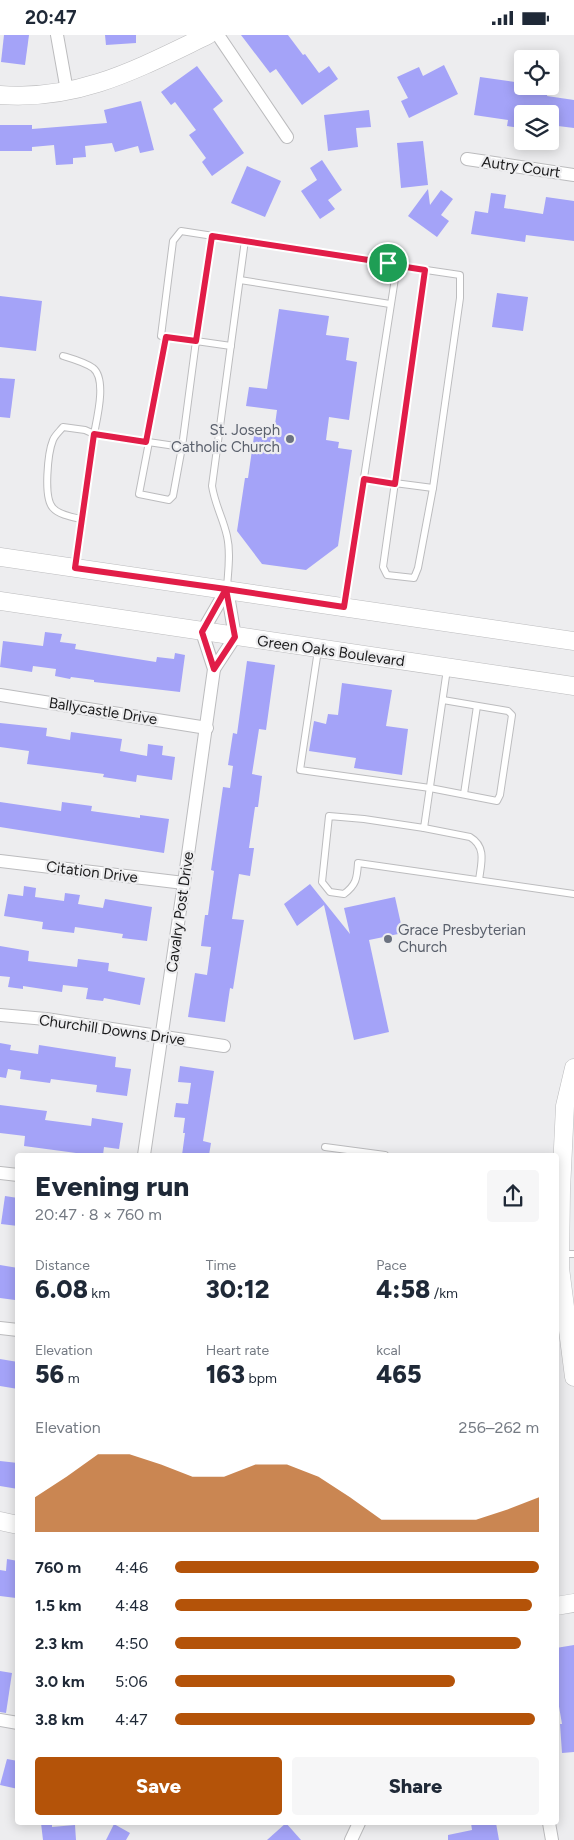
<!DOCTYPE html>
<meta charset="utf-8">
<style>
body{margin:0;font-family:Figtree,sans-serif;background:#f6f6f7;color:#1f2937;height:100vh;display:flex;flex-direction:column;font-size:19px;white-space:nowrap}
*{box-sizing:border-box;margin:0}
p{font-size:16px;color:#747a83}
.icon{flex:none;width:28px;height:28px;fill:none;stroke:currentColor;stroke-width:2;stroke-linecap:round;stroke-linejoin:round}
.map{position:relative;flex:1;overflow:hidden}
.details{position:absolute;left:15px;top:1118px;width:544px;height:672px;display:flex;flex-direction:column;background:#fff;border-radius:5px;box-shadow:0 2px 12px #0003}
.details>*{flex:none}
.controls{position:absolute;left:514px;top:15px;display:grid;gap:10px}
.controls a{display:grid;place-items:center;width:45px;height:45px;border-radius:5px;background:#fff;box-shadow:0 2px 12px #0003;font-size:25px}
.pin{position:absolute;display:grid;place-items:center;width:42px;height:42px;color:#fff;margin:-21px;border:2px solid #fff;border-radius:50%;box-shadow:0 1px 5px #0007}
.round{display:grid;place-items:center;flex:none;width:52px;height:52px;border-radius:5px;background:#f6f6f7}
.head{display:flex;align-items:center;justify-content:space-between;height:85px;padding:0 20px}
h1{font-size:28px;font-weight:800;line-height:38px}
.stats{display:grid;grid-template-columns:repeat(3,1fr);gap:8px;height:85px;padding:5px 20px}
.stats div{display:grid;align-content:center}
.stats b{font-size:25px;font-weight:800}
.stats small{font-size:14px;font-weight:400}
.stats p{font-size:14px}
.chart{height:140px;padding:10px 20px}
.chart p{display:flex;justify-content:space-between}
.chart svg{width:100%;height:90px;margin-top:5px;fill:#b45309;opacity:.7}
.button{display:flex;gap:10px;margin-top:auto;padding:10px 20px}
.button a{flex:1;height:58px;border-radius:5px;background:#b45309;color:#fff;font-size:20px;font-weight:800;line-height:58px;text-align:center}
.button a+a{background:#f6f6f7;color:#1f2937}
ul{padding:0 20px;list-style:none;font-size:16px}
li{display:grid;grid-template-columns:80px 60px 1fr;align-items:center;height:38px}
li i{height:12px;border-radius:6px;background:#b45309}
.status{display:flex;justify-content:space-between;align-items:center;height:35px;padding:0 25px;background:#fff;direction:ltr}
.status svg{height:14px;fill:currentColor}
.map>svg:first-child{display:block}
.building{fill:#a4a3f8}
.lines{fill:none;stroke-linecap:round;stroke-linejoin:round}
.lane-casing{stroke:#bcbcbe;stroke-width:8}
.street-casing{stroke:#bcbcbe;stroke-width:14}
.secondary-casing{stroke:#bcbcbe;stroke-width:19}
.lane{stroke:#fff;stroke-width:6}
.street{stroke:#fff;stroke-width:12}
.secondary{stroke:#fff;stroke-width:18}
.route-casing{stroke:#fff;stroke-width:10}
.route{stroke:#e11d48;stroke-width:6}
.worship-dot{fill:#6b7280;stroke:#ededef;stroke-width:2}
.labels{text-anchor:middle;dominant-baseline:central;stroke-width:4.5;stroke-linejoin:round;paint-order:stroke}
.street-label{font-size:15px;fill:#1a1a1b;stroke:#ededef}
.worship-label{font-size:15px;fill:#5b616d;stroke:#ededef;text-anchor:end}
</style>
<div class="status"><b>20:47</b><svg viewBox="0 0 49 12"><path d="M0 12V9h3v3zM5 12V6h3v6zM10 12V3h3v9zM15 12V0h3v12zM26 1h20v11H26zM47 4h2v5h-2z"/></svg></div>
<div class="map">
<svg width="574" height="1805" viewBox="0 0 574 1805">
<rect width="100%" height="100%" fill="#ededef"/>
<g class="building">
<path d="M4,0H29L25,30L1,27Z"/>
<path d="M105,0H136V8L106,10Z"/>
<path d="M241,0H288L303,20L305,19L319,38L329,31L338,44L302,70L276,34L270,38Z"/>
<path d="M444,30L458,59L409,83L401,66L408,63L397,42L419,32L423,41Z"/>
<path d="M197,31L223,66L213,74L244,118L212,141L202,127L206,123L189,100L196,95L175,67L171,70L161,57Z"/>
<path d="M480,42L522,48V51H549L547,61L574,65V93L550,90V79H522L521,93L507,91L508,85L474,80Z"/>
<path d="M141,66L154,115L140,118L138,111L115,117L112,108L85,111L86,122L73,123V129L56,130L54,110L32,112V116H0V90H32V94L107,88L104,75Z"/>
<path d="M369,75L371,92L356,93L358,112L328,116L324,80Z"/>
<path d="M423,106L428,150L401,153L397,108Z"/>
<path d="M322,125L342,155L328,165L335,174L320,184L301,156L317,145L310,133Z"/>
<path d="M247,131L281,146L265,182L231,168Z"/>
<path d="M428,154L430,170L441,155L453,164L441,180L449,186L437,202L408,181Z"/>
<path d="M491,158L506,160L504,173L543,179L546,162L574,166V206L526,200L525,207L471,199L475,176L488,178Z"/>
<path d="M497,258L528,262L523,296L492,292Z"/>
<path d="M0,261L42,266L36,316L0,312Z"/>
<path d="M279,274L329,281L326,300L349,303L346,325L357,327L349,385L329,382L326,405L339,407L338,413L352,415L338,511L306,535L262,529L237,496L245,443H248L254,401L267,403V396L274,397L277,375L246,371L249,352L267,354Z"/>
<path d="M0,343L15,344L10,383L0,382Z"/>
<path d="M45,597L62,599L60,607L76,609L75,614L112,620L156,627L157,622L174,624L175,618L185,620L180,657L94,647V645L71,642L70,644L55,641L56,634L33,631L32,637L0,632L3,606L43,611Z"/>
<path d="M247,626L275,630L266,695L259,694L252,739L262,741L258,772H255L249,813H254L250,841L239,839L232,884L244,885L233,954L230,953L225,987L188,982L195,938L207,940L211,912L201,911L205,880H208L214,836L211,835L223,752L230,753L233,731L228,730L233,698L237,699Z"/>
<path d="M342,648L392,655L386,691L408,694L402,740L354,733L356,723L309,716L314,686L326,689L328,679L338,680Z"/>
<path d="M0,688L47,693L46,701L70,705L71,697L122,704L120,716L147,721L148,709L163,711L162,720L175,722L172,745L137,740L136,747L103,742L104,739L27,729L29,716L0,712Z"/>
<path d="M0,767L61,776L62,767L92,771L91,776L140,783V780L169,784L164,818L0,792Z"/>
<path d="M310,849L350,899L344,873L395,862L403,898L369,905L389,997L354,1005L324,870L297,891L284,869Z"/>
<path d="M24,851L36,853L35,862L64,866L65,858L80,860L78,869L103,873L105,864L152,872L147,906L122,903L123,899L75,892L74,898L42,894L43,887L4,881L8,859L23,861Z"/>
<path d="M0,911L29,916L28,926L77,932L78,924L109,928L108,936L145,943L140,970L104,963L103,966L86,964L88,953L63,950L62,957L23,951V954L8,952L10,942L0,941Z"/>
<path d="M0,1008L11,1010L10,1015L38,1019L39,1010L116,1022L115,1032L131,1034L127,1061L96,1057L97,1050L51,1044L50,1048L20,1044L21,1036L8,1034L6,1043L0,1042Z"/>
<path d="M180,1031L214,1036L203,1106L211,1108L209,1120H182L185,1098H183L185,1083L174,1082L176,1068L188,1069L191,1048L178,1047Z"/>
<path d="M0,1070L47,1076L45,1085L91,1091L92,1083L123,1088L119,1114L104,1112L103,1120H91L24,1111L25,1101L0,1098Z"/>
<path d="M5,1161L18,1163V1191L1,1189Z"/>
<path d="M0,1230L18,1233L15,1265L0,1263Z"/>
<path d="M0,1324L18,1327V1354L0,1351Z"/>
<path d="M0,1426L18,1428V1454L0,1451Z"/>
<path d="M7,1524L18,1526L16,1563L0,1561V1535L6,1536Z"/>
<path d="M574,1610V1717L562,1718L560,1689H562L556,1654V1613Z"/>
<path d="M0,1636L12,1638L6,1678L0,1677Z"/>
<path d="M7,1724L18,1726V1754L0,1750Z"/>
<path d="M41,1788H52V1792L75,1790L76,1805H43Z"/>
<path d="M286,1788L301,1805H267Z"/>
<path d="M471,1788H496L499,1805H448V1800L472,1795Z"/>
<path d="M114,1789L130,1798L126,1805H106Z"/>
</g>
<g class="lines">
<g class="lane-casing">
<g id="lane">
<path d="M396,237L406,232L460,240V263L433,453L418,533L414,543L387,540L383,532L425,235"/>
<path d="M240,245L390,269"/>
<path d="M231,311L161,301L173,206L181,196L388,228L396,237L344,571"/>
<path d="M63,321C73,324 84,327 93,333C107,344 97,383 94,399L85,395L63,392C60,396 55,400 53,405C48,417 43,463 53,473C59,480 72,482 81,484"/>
<path d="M146,407L166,302"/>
<path d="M149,407L139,459L169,465L173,461L182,412L196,306L212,201"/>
<path d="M364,444L433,453"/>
<path d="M75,532L94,399L182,412L217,414"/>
<path d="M227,553C228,536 231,518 227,501C223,483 215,470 212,451L245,205"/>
<path d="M318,615L300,735L430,753L497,766L500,760L512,680L508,676L443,665"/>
<path d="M447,634L424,793L364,784L329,781L322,847L330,857L344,859C356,850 357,844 358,828L574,859"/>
<path d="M464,759L477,671"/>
<path d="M424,793L470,802C487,812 481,829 479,845"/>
<path d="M325,1112L385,1120"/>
<path d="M561,1219H574"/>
</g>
</g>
<g class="street-casing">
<g id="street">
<path d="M57,0L67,56"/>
<path d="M218,0L287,102"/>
<path d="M467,124L574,140"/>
<path d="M214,634L235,602L227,554"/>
<path d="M0,660L207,693"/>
<path d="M0,826L184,848"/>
<path d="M0,980L46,984L224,1011"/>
<path d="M144,1120L184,848L214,634L202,597L227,554"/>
<path d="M0,1138L18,1140"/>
<path d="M0,1293L18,1295"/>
<path d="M0,1685L18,1688"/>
<path d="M549,1788L552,1805"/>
<path d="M351,1805L359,1788"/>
</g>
</g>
<g class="secondary-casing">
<g id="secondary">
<path d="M0,60C80,66 139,33 208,0"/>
<path d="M0,522L574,606"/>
<path d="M0,566L574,651"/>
<path d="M574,1033L565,1071L561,1155L560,1233L574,1342"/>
<path d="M0,1486L18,1490"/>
<path d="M556,1571L574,1568"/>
</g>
</g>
<use href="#lane" class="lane"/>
<use href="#street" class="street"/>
<use href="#secondary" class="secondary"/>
</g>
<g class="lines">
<g class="route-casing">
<path id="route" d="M388,228L212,201L196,306L166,302L146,407L94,399L75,533L226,554L235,602L214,634L202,597L226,554L344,572L364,444L395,449L425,235L406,232L396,237L388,228"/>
</g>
<use href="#route" class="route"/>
</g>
<g class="worship-dot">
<circle cx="290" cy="404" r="5"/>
<circle cx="388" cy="904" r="5"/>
</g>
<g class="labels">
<g class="street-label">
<text transform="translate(521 132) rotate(8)">Autry Court</text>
<text transform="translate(331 616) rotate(8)">Green Oaks Boulevard</text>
<text transform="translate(103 676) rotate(9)">Ballycastle Drive</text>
<text transform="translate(92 837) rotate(7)">Citation Drive</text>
<text transform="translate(180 877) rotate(-82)">Cavalry Post Drive</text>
<text transform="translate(112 995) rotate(8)">Churchill Downs Drive</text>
</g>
<g class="worship-label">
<text x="280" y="395">St. Joseph<tspan x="280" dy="17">Catholic Church</tspan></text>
<text x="398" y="895" text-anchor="start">Grace Presbyterian<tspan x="398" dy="17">Church</tspan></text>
</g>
</g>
</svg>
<div class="controls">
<a><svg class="icon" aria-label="locate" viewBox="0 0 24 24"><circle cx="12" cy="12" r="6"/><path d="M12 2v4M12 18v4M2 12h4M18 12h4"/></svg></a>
<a><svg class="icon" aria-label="layers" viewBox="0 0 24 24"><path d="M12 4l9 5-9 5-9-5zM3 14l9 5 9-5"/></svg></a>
</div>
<div class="pin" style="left:388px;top:228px;background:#1e9e55"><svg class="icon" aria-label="arrive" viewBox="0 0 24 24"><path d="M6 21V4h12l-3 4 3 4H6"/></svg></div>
<section class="details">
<div class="head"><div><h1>Evening run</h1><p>20:47 · 8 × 760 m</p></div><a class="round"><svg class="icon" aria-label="share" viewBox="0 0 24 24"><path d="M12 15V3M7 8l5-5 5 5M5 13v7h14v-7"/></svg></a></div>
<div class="stats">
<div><p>Distance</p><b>6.08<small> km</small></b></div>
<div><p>Time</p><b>30:12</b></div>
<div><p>Pace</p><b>4:58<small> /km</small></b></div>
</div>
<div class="stats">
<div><p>Elevation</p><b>56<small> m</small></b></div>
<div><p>Heart rate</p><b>163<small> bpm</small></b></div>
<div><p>kcal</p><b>465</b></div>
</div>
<div class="chart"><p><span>Elevation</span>256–262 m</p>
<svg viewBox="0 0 160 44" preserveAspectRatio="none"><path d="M0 44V27L10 17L20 6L30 6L40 11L50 17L60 17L70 11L80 11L90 17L100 27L110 38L120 38L130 38L140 38L150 33L160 27V44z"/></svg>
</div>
<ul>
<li><b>760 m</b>4:46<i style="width:100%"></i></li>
<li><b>1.5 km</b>4:48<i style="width:98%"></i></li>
<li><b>2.3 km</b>4:50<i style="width:95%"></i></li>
<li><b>3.0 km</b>5:06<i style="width:77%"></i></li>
<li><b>3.8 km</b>4:47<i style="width:99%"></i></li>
</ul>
<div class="button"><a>Save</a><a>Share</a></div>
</section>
</div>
